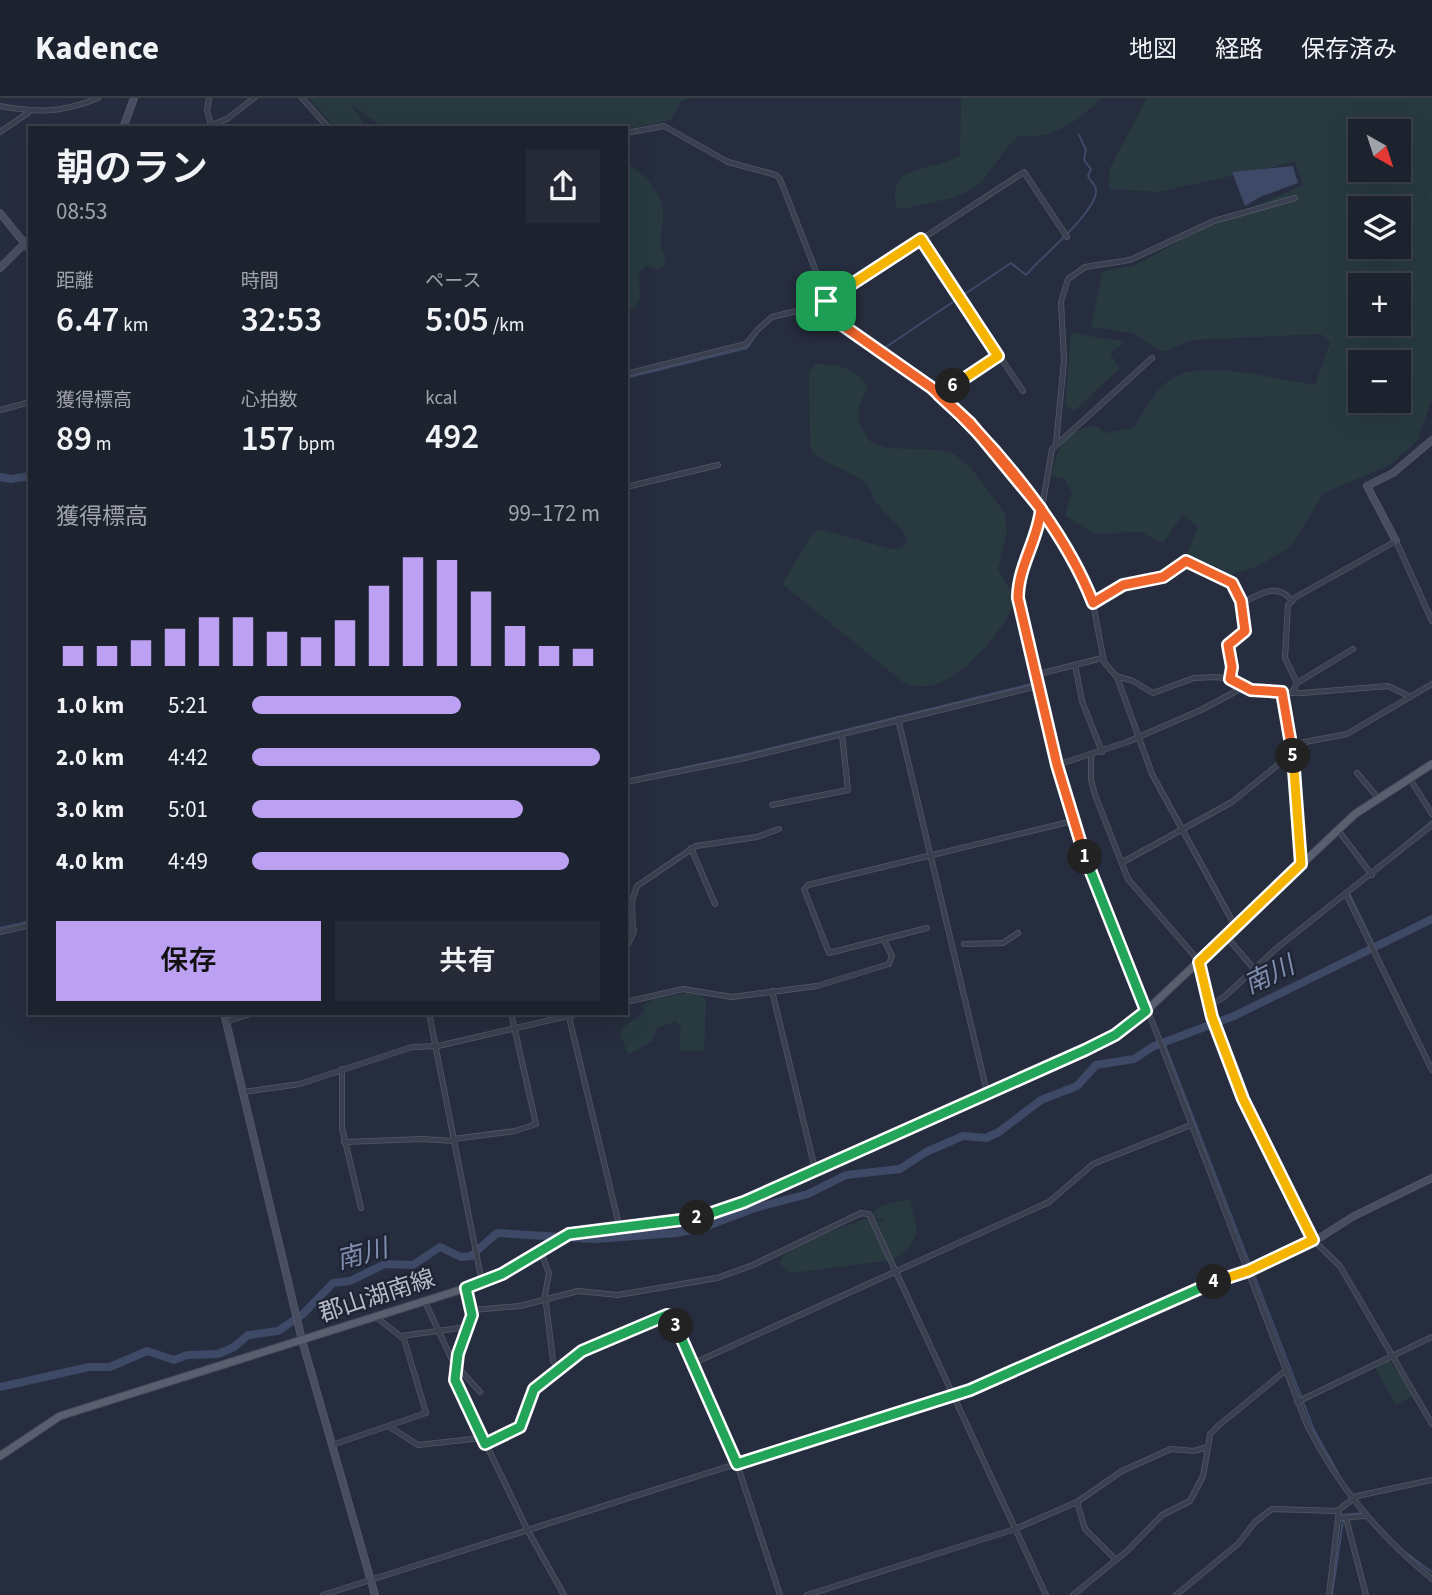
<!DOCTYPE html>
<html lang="ja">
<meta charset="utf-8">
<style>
body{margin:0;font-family:"Source Sans 3","Noto Sans JP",sans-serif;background:#252a36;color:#f1f3f6;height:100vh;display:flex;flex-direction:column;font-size:26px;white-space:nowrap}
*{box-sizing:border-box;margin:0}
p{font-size:23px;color:#a0a4aa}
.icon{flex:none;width:38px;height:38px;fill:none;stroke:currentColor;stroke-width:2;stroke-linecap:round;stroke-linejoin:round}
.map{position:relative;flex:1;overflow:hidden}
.sheet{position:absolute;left:28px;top:28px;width:600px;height:889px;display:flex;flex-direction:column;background:#1c222e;border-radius:0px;box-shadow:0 7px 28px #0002,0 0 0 2px #3a3f4a}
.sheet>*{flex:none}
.needle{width:46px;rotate:141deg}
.fabs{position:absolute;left:1348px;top:21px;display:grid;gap:14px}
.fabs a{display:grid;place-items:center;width:63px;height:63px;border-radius:0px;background:#1c222e;box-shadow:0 7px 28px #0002,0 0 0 2px #3a3f4a;font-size:35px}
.pin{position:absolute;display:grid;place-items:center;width:60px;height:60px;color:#fff;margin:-30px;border-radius:14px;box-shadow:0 4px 10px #0006}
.km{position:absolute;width:35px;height:35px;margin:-18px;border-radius:50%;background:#222;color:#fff;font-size:19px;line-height:35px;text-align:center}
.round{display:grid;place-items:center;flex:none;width:74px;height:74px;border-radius:0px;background:#252a36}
.summary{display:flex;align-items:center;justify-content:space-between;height:119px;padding:0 28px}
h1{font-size:38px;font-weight:600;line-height:52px}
.figures{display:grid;grid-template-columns:repeat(3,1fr);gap:10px;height:119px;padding:7px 28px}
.figures div{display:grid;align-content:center}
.figures b{font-size:35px;font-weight:600}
.figures small{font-size:19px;font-weight:400}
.figures p{font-size:19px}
.chart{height:196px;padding:14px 28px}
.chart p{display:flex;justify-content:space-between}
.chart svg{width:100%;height:126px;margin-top:7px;stroke:#bca0f2;stroke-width:6}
.button{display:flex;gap:14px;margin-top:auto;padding:14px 28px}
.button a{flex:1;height:80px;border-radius:0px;background:#bca0f2;color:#111;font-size:28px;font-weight:600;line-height:80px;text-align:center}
.button a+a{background:#252a36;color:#f1f3f6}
ul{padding:0 28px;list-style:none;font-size:23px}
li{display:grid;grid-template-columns:112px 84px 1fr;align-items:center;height:52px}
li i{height:18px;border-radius:9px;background:#bca0f2}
header{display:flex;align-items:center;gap:42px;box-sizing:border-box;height:98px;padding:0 35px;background:#1c222e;border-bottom:2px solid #3a3f4a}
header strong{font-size:33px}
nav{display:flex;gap:38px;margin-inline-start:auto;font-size:24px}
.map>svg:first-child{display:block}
.green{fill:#283a40;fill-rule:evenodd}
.water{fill:#3d4966}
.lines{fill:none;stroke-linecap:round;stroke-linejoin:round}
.stream{stroke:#3d4966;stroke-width:2}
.river{stroke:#3d4966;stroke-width:8}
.street-casing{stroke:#525866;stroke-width:6}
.secondary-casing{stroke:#525866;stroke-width:8}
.primary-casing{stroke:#444958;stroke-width:9}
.street{stroke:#3a404f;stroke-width:4.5}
.secondary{stroke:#484e61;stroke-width:6}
.primary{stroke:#585f6e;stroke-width:7}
.split-1-casing{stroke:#fff;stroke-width:14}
.split-2-casing{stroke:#fff;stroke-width:14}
.split-3-casing{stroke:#fff;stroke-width:14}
.split-4-casing{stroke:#fff;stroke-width:14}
.split-5-casing{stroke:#fff;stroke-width:14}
.split-6-casing{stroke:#fff;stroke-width:14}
.split-7-casing{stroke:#fff;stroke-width:14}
.split-1{stroke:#f0652b;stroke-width:9}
.split-2{stroke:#22a559;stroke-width:9}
.split-3{stroke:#22a559;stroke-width:9}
.split-4{stroke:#22a559;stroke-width:9}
.split-5{stroke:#f5b400;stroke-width:9}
.split-6{stroke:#f0652b;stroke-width:9}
.split-7{stroke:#f5b400;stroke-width:9}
.labels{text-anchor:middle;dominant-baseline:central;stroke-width:5;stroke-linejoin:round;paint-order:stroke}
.street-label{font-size:24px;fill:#b7bbc9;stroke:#1f2534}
.water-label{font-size:26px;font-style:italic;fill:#808eaf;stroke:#1f2534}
</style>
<header>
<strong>Kadence</strong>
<nav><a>地図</a><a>経路</a><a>保存済み</a></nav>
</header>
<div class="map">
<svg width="1432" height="1497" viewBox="0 0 1432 1497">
<rect width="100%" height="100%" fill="#262d3e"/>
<g class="green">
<path d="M309,0H689L682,3L671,22L627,31L425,30L428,27L378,26L350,5L367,30H336Z"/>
<path d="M961,0H1102C1077,23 1054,42 1019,38C1001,52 993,75 975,89C958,102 926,104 905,111L896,109C888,62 932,76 960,57Z"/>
<path d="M1147,0H1432V301L1417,343L1390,367L1324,395L1291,448L1257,469L1232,476L1187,456L1198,429L1183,416L1163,445L1140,434L1094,436L1065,417L1072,395L1064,381L1051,378C1057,349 1065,331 1097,328L1105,335L1134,330C1145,312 1158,285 1179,277C1214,263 1278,282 1315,287L1330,245L1321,236L1192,242L1163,254L1133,235L1091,229L1103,173L1133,168L1193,136L1303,87L1295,64L1158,94L1109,91L1110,70ZM1360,33H1398V72H1360ZM1360,110H1398V149H1360ZM1360,187H1398V226H1360ZM1360,264H1398V303H1360Z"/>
<path d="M627,65C645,78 664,94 663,118C663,127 660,138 661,147C662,155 666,159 665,168L657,171L646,168L639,175L640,201L635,210L627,213Z"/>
<path d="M1071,235L1125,244L1110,256L1120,270L1074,313L1065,307Z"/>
<path d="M816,266C837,267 857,269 867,289C856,316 853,322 872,345L887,350L939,352L954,356L971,370L1005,415L1007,432L998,471L1016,503C1011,509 1010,516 1006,522C985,552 943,604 903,584L782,486L812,436L820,431L891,451L902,449L908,443C901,427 887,418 876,404C868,394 872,387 857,379C841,369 821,365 810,350L809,273Z"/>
<path d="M687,895L702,897L706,902L704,953H679L681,930L676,923L657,930L652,943L628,957L620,935L624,928L644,915L643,907L654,901Z"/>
<path d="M910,1101L917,1135L908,1151L893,1162L792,1175L779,1166L784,1156L814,1140L864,1121L883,1124L884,1121L875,1122L872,1115L882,1107Z"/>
<path d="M1389,1262L1414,1297L1396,1307L1375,1269Z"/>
</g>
<path class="water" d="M1293,68L1298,85L1260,99L1245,108L1232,74Z"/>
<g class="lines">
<g class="stream">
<path d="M793,216L829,209"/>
<path d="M842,222L883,251L1011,165L1026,177C1040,160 1098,113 1096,92C1096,86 1090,84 1088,78L1091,71L1084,62L1086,52L1079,37"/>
<path d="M626,280L747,250L759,233"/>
<path d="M626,682L752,655L1043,583"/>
<path d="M1395,754L1432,723"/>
<path d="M1350,797L1375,849"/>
<path d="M0,830L30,823"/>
<path d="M1164,944L1251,1169"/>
<path d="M1253,1174L1314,1332L1338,1375"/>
<path d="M1343,1417L1362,1415"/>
<path d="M1405,1454L1432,1474"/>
<path d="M1332,1497L1343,1423"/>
</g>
<g class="river">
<path d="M0,379L11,381L30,378"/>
<path d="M0,1289L89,1269H110L147,1253L174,1262L187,1257L218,1256L234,1249L248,1237L278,1233L303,1216L333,1185L350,1183L385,1166L413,1167L440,1149L461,1159L471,1158L497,1135L596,1141L676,1135L702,1130L755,1110L808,1096L846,1077L900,1071L926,1054L963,1038L986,1040L999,1034L1041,1002L1077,988L1096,967L1134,961L1154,948L1234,918L1432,821"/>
</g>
<g class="street-casing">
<g id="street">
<path d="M209,0L207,12L211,27"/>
<path d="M302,0L329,30"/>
<path d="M0,8C38,15 62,15 98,0"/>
<path d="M204,30L227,21L254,0"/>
<path d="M0,34L28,15"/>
<path d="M626,35L664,28L728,64L776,77L780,81L833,217L877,254L932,290L970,325L1036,404L1050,426L1093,505L1104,564L1116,578L1133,583L1153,595L1194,580L1215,579L1232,581L1255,592L1302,595L1388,588L1411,599"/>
<path d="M921,141L1023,293"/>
<path d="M1152,260L1052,351L1040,422L1023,468L1018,500L1073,723L1129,876L1152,923L1307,1327C1339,1390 1378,1436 1432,1481"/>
<path d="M626,276L746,246L757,232L772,219L821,207L1024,74L1067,139"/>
<path d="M939,297L998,258"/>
<path d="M0,312L30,304"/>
<path d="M1056,346L1064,263L1061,204L1068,181L1085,169L1130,162L1214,123L1295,100"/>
<path d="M626,389L718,367"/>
<path d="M1093,504L1123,487L1163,479L1186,463L1232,485L1241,504L1245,533L1229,545L1232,569L1230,581"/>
<path d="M1241,505C1260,497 1277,483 1292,503"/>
<path d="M1075,567L1082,603L1102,654"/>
<path d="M1035,577L1102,560"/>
<path d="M1117,579L1152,676L1235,828"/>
<path d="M1297,585L1285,560L1288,507L1296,499L1396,443L1432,523"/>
<path d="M1282,594L1298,705L1301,766"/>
<path d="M1292,595L1297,585L1353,551"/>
<path d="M898,621L987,994"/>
<path d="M1289,647L1347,636L1432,586"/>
<path d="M1091,658V682L1095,697L1128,781L1198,862L1213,923L1243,1001L1310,1139L1340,1168L1432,1326"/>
<path d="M1057,667L1127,644L1201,612L1244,589"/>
<path d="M1357,675L1378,700"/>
<path d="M1410,681L1432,716"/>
<path d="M626,684L741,661L1038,588"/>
<path d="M772,707L848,692L842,637"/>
<path d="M1338,732L1372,777"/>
<path d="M691,750L715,806"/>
<path d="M1123,764L1232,704L1279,666L1293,659"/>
<path d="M1346,796L1432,972"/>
<path d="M927,830L829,855L804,791L808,787L1073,723"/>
<path d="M0,834L30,827"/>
<path d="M626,834L634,832"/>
<path d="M1226,838L1254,871"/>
<path d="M964,846L1003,845L1018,835"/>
<path d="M626,850L633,836L632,803L637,788L696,748L757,739L779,731"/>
<path d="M772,893L815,1071"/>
<path d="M626,904L683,891L732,899L817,888L889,866L892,858L884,842"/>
<path d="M1209,908L1224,899L1278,849L1432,727"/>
<path d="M339,915H347"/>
<path d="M429,915L482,1185"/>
<path d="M568,915L620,1131"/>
<path d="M226,924L253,915"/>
<path d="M342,971V1030L361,1110"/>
<path d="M243,994L300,986L412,949L438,948L581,915"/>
<path d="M453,1041L515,1033L536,1026L511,915"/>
<path d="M344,1044L422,1041L454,1043"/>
<path d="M540,1152L549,1175L545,1197L553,1263L559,1271"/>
<path d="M466,1190L473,1217L458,1257L455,1282L528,1433L564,1497"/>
<path d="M425,1204L453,1264L480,1294"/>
<path d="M473,1212L520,1208L578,1193L618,1197L717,1180L753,1167L861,1115L869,1116L1046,1497"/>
<path d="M401,1238L467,1229"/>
<path d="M694,1265L1049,1104L1093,1066L1191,1027"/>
<path d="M1297,1304L1432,1239"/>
<path d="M390,1329L418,1347L482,1340"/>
<path d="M485,1346L520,1329L534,1291L582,1253L594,1245L615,1241L655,1222L671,1218L737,1366L780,1497"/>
<path d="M332,1347L426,1315L404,1241L376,1219"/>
<path d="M1077,1404L1085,1431L1116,1462"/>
<path d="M1339,1420L1364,1418"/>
<path d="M1346,1420L1366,1497"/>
<path d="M323,1497L969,1292L1247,1171"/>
<path d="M807,1497L1015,1431L1077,1404L1122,1373L1171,1351L1194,1353L1208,1349L1210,1336L1218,1328L1286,1272"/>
<path d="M1073,1497L1127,1453L1162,1417L1190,1403L1203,1378L1208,1349"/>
<path d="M1176,1497L1238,1446L1255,1424L1272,1411L1337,1413L1357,1398L1432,1382"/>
<path d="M1329,1497L1339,1412"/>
</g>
</g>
<g class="secondary-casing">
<g id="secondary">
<path d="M123,30L134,0"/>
<path d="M0,115L30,152"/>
<path d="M0,170L30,140"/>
<path d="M1396,443L1367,388L1393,375L1432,342"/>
<path d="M224,915L302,1242L375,1497"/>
<path d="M1248,1173L1321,1139L1354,1118L1432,1080"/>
</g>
</g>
<g class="primary-casing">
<path id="primary" d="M0,1358L60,1318L482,1185L569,1136L687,1123L724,1112L1115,937L1146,913L1355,716L1432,666"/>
</g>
<use href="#street" class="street"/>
<use href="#secondary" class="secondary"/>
<use href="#primary" class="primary"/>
</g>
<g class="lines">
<g class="split-1-casing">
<path id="split-1" d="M826,203L838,224L932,290L970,325L1041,411C1038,442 1018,468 1018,500L1057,667L1085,759"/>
</g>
<g class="split-2-casing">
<path id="split-2" d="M697,1120L744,1104L1085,952L1115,937L1146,913L1085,759"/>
</g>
<g class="split-3-casing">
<path id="split-3" d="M676,1228L671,1218L667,1217L582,1253L534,1291L520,1329L485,1346L455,1282L458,1256L472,1217L466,1190L502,1176L569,1136L697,1120"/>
</g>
<g class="split-4-casing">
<path id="split-4" d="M676,1228L737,1366L970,1292L1214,1184"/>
</g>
<g class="split-5-casing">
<path id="split-5" d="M1214,1184L1248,1173L1313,1142L1243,1001L1212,919L1199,864L1301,766L1293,658"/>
</g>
<g class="split-6-casing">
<path id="split-6" d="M953,288L939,297C997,348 1065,432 1093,505L1123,487L1163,479L1186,463L1232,485L1241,503L1245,533L1228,547L1232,569L1230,581L1251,592L1282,594L1293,658"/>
</g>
<g class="split-7-casing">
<path id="split-7" d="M826,203L921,141L998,258L953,288"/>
</g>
<use href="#split-1" class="split-1"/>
<use href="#split-2" class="split-2"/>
<use href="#split-3" class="split-3"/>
<use href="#split-4" class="split-4"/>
<use href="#split-5" class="split-5"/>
<use href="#split-6" class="split-6"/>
<use href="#split-7" class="split-7"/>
</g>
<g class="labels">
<g class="street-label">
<text transform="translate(377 1198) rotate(-18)">郡山湖南線</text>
</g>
<g class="water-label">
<text transform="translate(1269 877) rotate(-26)">南川</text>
<text transform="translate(362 1156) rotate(-15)">南川</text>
</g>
</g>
</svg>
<div class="fabs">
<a><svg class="needle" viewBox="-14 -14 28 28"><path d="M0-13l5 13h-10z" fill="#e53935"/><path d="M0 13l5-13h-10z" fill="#a0a4aa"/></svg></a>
<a><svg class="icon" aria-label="layers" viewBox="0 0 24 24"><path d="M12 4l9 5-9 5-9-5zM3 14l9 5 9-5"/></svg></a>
<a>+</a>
<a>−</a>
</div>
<div class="pin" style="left:826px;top:203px;background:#1e9e55"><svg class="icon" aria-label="arrive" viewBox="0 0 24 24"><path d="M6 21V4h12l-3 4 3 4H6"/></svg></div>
<b class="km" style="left:1085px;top:759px">1</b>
<b class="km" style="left:697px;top:1120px">2</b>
<b class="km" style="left:676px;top:1228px">3</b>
<b class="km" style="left:1214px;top:1184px">4</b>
<b class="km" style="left:1293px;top:658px">5</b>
<b class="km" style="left:953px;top:288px">6</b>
<section class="sheet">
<div class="summary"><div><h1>朝のラン</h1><p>08:53</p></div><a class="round"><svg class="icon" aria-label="share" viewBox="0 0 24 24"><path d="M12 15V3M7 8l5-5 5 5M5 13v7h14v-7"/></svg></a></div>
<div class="figures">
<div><p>距離</p><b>6.47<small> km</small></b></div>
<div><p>時間</p><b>32:53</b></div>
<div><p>ペース</p><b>5:05<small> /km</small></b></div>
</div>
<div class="figures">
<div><p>獲得標高</p><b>89<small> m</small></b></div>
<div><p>心拍数</p><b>157<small> bpm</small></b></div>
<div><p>kcal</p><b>492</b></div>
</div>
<div class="chart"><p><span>獲得標高</span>99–172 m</p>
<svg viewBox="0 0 160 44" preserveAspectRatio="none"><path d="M5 44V37M15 44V37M25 44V35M35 44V31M45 44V27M55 44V27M65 44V32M75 44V34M85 44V28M95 44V16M105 44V6M115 44V7M125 44V18M135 44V30M145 44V37M155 44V38"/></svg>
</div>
<ul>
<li><b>1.0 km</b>5:21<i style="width:60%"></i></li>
<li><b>2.0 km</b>4:42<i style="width:100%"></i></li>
<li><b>3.0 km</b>5:01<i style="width:78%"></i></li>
<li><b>4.0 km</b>4:49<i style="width:91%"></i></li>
</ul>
<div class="button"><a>保存</a><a>共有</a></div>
</section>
</div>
